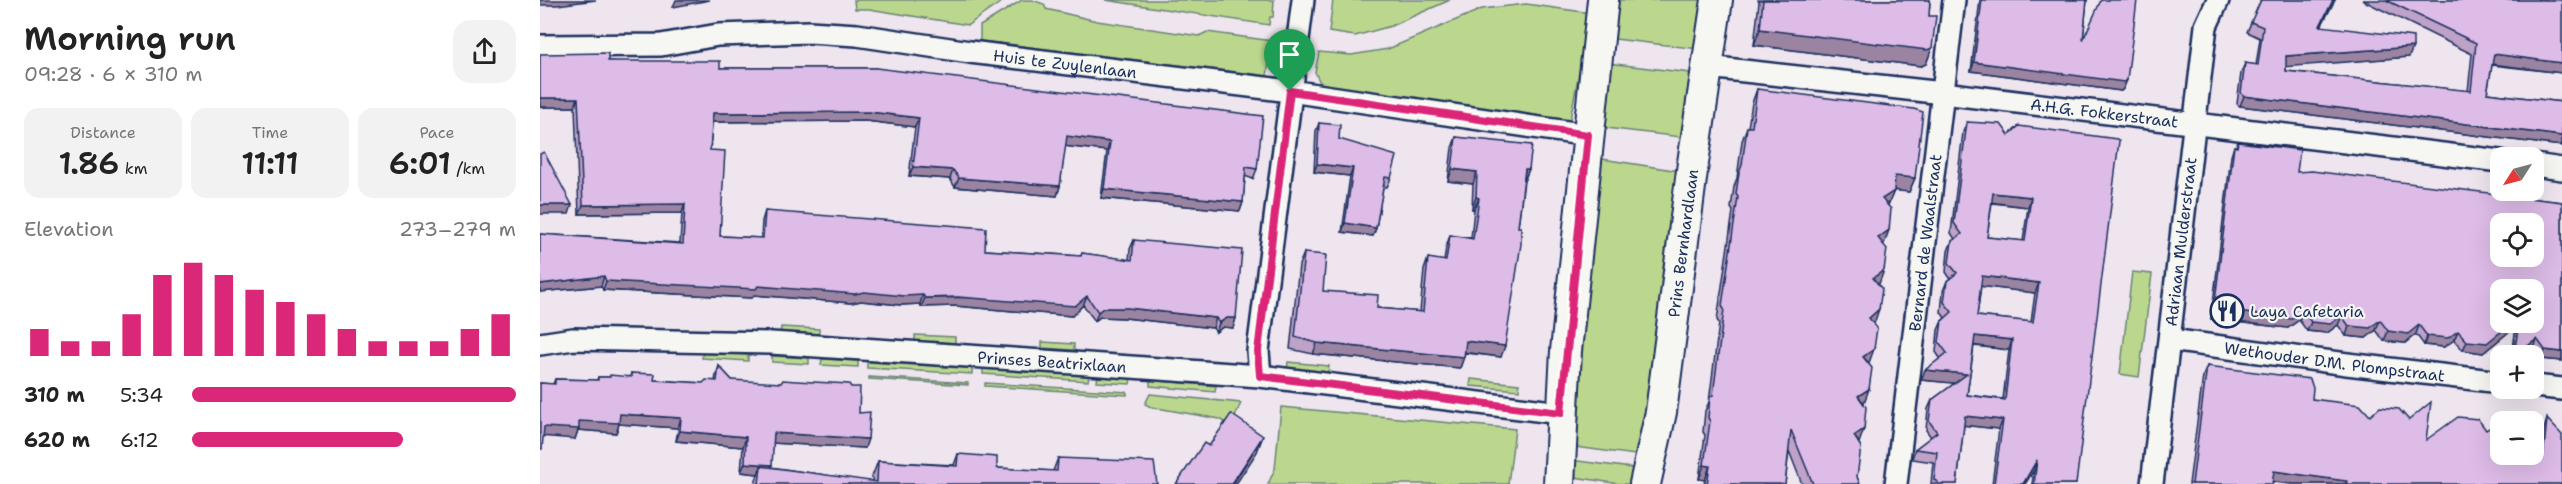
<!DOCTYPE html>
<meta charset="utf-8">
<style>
body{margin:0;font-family:"Shantell Sans",sans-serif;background:#f2f2f2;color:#222;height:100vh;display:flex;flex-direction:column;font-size:22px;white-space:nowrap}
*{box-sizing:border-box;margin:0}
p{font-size:20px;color:#767676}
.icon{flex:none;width:33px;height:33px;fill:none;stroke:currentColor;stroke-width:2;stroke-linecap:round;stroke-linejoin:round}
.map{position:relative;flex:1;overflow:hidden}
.side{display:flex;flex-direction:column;background:#fff;width:540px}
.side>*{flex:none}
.needle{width:39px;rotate:234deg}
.tools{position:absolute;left:1950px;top:147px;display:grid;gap:12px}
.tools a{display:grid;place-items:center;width:54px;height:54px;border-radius:12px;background:#fff;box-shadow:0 6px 24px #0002;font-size:30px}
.pin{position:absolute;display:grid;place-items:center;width:51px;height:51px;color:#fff;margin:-62px -26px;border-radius:50% 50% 50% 0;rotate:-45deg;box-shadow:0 0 6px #0007}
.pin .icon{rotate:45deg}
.round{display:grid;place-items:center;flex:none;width:63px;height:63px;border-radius:18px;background:#f2f2f2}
.head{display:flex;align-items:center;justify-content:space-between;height:102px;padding:0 24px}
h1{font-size:33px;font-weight:600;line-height:45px}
.metrics{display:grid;grid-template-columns:repeat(3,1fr);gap:9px;height:102px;padding:6px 24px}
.metrics div{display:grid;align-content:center;border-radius:15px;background:#f2f2f2;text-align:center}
.metrics b{font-size:30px;font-weight:600}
.metrics small{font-size:16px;font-weight:400}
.metrics p{font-size:16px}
.chart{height:168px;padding:12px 24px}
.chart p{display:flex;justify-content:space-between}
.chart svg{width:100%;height:108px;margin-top:6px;stroke:#db2777;stroke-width:6}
ul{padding:0 24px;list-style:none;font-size:20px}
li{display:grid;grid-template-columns:96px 72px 1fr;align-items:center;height:45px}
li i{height:15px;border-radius:8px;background:#db2777}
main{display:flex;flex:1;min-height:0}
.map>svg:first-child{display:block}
.green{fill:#bbd78e;stroke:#6b8376;stroke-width:1.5}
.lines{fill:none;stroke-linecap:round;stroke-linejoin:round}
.street-casing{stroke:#1b2f5e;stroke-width:26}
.secondary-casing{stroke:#1b2f5e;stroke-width:34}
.street{stroke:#f6f6f2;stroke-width:21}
.secondary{stroke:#f6f6f2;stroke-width:30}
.wall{fill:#bea2c7;stroke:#1b2f5e;stroke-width:1.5;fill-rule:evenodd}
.shaded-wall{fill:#9b84a2;stroke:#1b2f5e;stroke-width:1.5}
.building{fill:#ddbce7;stroke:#1b2f5e;stroke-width:1.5;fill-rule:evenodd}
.route-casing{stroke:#fff;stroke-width:12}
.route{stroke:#db2777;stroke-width:8}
.labels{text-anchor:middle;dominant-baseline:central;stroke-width:4.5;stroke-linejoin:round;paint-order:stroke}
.street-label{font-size:16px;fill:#1b2f5e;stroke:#f6f6f2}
.poi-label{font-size:16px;fill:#1b2f5e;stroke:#f6f6f2;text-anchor:start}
</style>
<main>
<section class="side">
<div class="head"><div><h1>Morning run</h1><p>09:28 · 6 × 310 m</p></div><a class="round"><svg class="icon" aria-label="share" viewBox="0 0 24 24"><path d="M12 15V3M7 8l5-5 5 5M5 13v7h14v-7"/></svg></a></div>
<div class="metrics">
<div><p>Distance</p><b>1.86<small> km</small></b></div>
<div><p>Time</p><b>11:11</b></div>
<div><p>Pace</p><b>6:01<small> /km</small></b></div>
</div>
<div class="chart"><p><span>Elevation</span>273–279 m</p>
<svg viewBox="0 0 160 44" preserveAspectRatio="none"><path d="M5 44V33M15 44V38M25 44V38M35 44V27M45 44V11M55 44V6M65 44V11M75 44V17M85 44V22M95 44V27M105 44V33M115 44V38M125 44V38M135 44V38M145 44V33M155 44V27"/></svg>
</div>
<ul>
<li><b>310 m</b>5:34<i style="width:100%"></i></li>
<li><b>620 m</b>6:12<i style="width:65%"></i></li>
</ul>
</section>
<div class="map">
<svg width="2022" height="484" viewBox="0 0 2022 484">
<rect width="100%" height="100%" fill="#eee5ef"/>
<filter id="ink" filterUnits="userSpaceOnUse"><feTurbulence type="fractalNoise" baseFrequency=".0167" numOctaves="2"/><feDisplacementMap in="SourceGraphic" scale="12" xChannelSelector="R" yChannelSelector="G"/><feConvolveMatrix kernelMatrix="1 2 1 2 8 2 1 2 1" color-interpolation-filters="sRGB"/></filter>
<g filter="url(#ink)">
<g class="green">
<path d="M314,0H464L428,25L329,9H315Z"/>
<path d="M482,0H492L504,4L506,9L557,21L659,36L667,32L732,41L727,76L440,41V26Z"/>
<path d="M565,0H734L733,17H730L729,25Z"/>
<path d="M793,0H910L851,26L815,36L789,32Z"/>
<path d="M1072,0H1166L1159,49L1067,38Z"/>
<path d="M986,4L1050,13L1030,120L783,89L775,72L779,52L811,55L848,49L942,9Z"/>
<path d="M1067,63L1150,73L1141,137L1058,127Z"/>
<path d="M1056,158L1139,171L1103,456L1028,446Z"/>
<path d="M1592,272L1612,274L1599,377L1580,374Z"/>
<path d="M241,327L279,329V336L240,334Z"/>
<path d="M375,335L415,337V343L375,341Z"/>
<path d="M502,342L534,344V350L502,348Z"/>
<path d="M163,352L208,355V361L162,358Z"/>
<path d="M232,356L269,358V364L232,362Z"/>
<path d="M282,359L318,361V367L281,365Z"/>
<path d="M327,362L432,368V374L327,368Z"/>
<path d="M748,362L789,366L788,373L747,369Z"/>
<path d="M443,368L549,375L548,381L443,374Z"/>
<path d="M558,375L591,378L590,384L557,382Z"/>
<path d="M329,377L428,383V385L329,379Z"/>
<path d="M931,379L979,384V390L930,386Z"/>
<path d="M610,380L676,386L675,392L610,386Z"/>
<path d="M445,383L587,392V395L445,386Z"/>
<path d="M610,394L701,403L691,426L680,419L611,407L605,404Z"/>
<path d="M741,407L975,429L968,484H728L735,469Z"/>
<path d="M1030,460L1099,469L1098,484H1080L1028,476Z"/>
</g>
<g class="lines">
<g class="street-casing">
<g id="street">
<path id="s1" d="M0,46L121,45L178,35L269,32L317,35L430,52L750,91L1048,135"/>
<path id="s2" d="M1168,67L1403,93L1960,161"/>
<path d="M1994,165L2022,169"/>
<path id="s3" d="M1630,340L1807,364L1960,382"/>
<path id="s4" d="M0,344L33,339L231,343L519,362L720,376L1021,413"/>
<path d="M720,376L718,351L763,0"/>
<path d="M1994,386L2022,389"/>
<path id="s5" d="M1356,484L1414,0"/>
<path id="s6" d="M1612,484L1666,26L1678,0"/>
</g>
</g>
<g class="secondary-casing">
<g id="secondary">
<path d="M1019,484L1026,351L1063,0"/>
<path id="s7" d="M1105,484L1121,412L1153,163L1177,0"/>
</g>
</g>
<use href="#street" class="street"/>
<use href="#secondary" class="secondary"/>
</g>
<g class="wall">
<path d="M1218,0H1390L1389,16L1392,48L1386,64L1381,66L1214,45L1219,2Z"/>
<path d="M1440,0H1547L1543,40L1587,80L1583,89L1581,91L1431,71Z"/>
<path d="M1721,0H1795L1781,26L1869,57L1746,66V71L1928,91L1932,54L1822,0H2022V73L1952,65L1947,93L2022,102V146L1700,106L1697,104L1701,73L1705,63L1716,65L1720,38L1707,32Z"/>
<path d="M68,61L180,68H336L717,169L713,179L705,176L703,202L700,211L561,198L567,151L525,146L520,186L517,196L415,187L410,179L369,176L375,127L326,121L172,122L170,150L180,236L221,238L222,221L225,211L445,250L541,256L542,253L589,260L590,249L594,240L696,318L693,328L683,327L676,332L673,328L585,318L560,317L555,321L543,305L532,316L415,306L381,307L380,304L361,305L321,301L311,303L214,295L212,298L63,290L61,286L0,292V234L140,243L142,213L39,214L35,107H0Z"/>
<path d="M1217,89L1375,178L1369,192L1354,190L1348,205L1319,443L1317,477L1320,484H1262L1249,451L1245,484H1164L1165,480L1159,479L1165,435L1163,432L1165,411L1169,402L1179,323L1177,320L1193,211L1191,208L1194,187L1197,178L1202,141L1207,127H1208L1212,103Z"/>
<path d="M1427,122L1469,135L1479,126L1536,484H1492L1494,470L1485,484H1452L1459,429L1424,425L1417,484H1391L1393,462L1372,459L1375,449L1391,437L1386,430L1388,409L1392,400L1415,383L1381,380L1400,358L1396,352L1398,330L1402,321L1405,318L1401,312L1403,291L1407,281L1410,278L1406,272L1408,251L1412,241L1415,239L1411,233L1423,132ZM1452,203L1488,207L1483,241L1447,237ZM1441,286L1495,293L1491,322L1437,316ZM1434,346L1469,350L1463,399L1427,395Z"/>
<path d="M779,123L799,139L851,178L847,187L843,186L836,228L833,236L802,232L810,176L774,172L776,131Z"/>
<path d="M916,137L989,169L984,181L961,357L925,353L920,368L773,354L750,349L759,265L764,253L783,291L837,308L880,312L884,270L888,258L904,261L906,247L910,235L931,238L934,209H932L933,184L908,181L912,148Z"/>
<path d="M1698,142L1757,172L2022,202V361L2002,359L1994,349L1984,356H1972L1976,326L1943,353L1923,350L1914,340L1904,347L1884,345L1876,334L1865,343L1844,341L1836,330L1826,338L1806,336L1798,325L1787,333L1767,331L1759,320L1748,328L1671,319L1691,156L1694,146H1696ZM1960,290L1994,322H1960Z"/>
<path d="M179,366L192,380L319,413L325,448L233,443L231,467L332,482V477L338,461L414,465L418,454L457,468L513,471L518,458L617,484H215L218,474L201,472L203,447L136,441L138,428L79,424L76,433L38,430L35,439L0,383L13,384L15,379L57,380L58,377H90L91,373L114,380L163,383L175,381L176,375Z"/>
<path d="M1667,366L1772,399L1830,416L1886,440L1946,430L2001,456L2004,429L2007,419L2022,484H1752L1732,482V484H1649L1663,376Z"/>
</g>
<g class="shaded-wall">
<path d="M0,0H56L17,5H0Z"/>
<path d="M136,0H170L133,7Z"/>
<path d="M1793,0H1795L1776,36L1780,26Z"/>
<path d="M1220,29L1392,48L1386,64L1381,66L1214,45Z"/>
<path d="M1873,47L1869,57L1743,67L1746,56Z"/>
<path d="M1954,54L2022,63V73L1951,64Z"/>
<path d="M1434,62L1587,80L1583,89L1581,91L1431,71Z"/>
<path d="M1704,96L2022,136V146L1700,106Z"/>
<path d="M0,98H38L35,107H0Z"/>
<path d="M330,112L379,118L375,127L326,121L170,122L173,113Z"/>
<path d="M527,136L570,142L567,151L523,146Z"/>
<path d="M777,164L813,168L810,176L774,172Z"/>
<path d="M373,167L413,170L410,179L369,176Z"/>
<path d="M912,169L937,172L933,184L908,181Z"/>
<path d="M985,169H989L984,181Z"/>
<path d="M1355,176L1375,178L1369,192L1350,190Z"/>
<path d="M419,178L520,186L517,196L415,187Z"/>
<path d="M564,189L703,202L700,211L561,198Z"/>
<path d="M1354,191L1348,205L1337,213L1342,199Z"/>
<path d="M1453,193L1491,197L1488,207L1449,202Z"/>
<path d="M936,197L939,198L934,209H932Z"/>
<path d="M145,204L142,213L39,214L43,205Z"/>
<path d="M0,205H32L29,214H0Z"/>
<path d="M805,223L836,228L833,236L802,232Z"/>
<path d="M1349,230L1344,244L1333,252L1338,238Z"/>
<path d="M1344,270L1339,284L1328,292L1333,278Z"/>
<path d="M64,276L61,286L0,292V284Z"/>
<path d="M1442,276L1499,283L1495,293L1439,286Z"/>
<path d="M66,281L218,286L383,295L380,304L361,305L321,301L311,303L214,295L212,298L63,290Z"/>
<path d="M547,296L543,305L532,316L415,306L381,307L385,298Z"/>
<path d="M563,308H588L676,318L673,328L585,318L560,317L555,321L558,312Z"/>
<path d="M1339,309L1334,324L1324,332L1329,318Z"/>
<path d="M1674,309L1763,311L1759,320L1748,328L1671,319Z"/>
<path d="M1802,316L1798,325L1787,333L1767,331L1771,322Z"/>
<path d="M687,318H696L693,328L683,327L676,332L679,323Z"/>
<path d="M1840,320L1836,330L1826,338L1806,336L1809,326Z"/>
<path d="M1973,322H1977L1976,326L1943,353L1923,350L1927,341Z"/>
<path d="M1879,325L1876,334L1865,343L1844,341L1848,331Z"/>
<path d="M1918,331L1914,340L1904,347L1884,345L1887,336Z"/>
<path d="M1435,336L1472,340L1469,350L1431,345Z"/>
<path d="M1997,339L1994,349L1984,356H1975Z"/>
<path d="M926,341L965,346L961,357L922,352Z"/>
<path d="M777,343L924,357L920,368L773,354Z"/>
<path d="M1334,349L1329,363L1323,357Z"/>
<path d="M2005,350L2022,352V361L2002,359Z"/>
<path d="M1385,370L1427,374L1423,384L1381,380Z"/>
<path d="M1329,389L1324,403L1318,396Z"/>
<path d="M80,414L141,418L138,428L79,424L76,433L38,430L35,439L0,436L4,427Z"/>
<path d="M1425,416L1463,420L1459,429L1421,425Z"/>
<path d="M1324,429L1319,443L1314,436Z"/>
<path d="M140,431L206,437L203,447L136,441Z"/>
<path d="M234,433L328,439L325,448L231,443Z"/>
<path d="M723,436L717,452L696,484H693Z"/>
<path d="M1497,460L1494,470L1485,484H1483Z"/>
<path d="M205,463L232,465L229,474L221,466L218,474L201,472Z"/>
<path d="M1164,465L1170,466L1165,480L1159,479Z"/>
<path d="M1734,471L1807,481L1806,484H1752L1730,481Z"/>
</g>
<g class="building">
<path d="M1223,0H1390L1389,16H1396L1392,48L1387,50L1220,29Z"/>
<path d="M1442,0H1547L1543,40L1561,0H1597L1587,80L1584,82L1434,62Z"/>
<path d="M1721,0H1793L1780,26L1873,37V47L1746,56V71L1931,91L1936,43L1846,0H2022V63L1954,54L1947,93L2022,102V136L1704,96L1701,93L1705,63L1718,65L1723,27L1711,22Z"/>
<path d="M68,53V61H180V68H336L723,116L717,169L706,167L703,202L564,189L570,142L527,136L520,186L419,178L413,170L373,167L379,118L330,112L173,113L170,150L185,151L180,236L223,238L225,211L446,228L445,250L541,256L542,253L592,260L594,240L702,250L696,318H687L679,323L676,318L588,308H563L558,312L547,296L535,306L418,297L385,298L383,295L364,296L324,292L315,294L218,286L216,289L66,281L64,276L0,284V234L143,244L145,204L43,205L38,98H0V54Z"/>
<path d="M1217,89L1374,109L1383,112L1375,178L1355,176L1354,191L1342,199L1351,209L1349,230L1338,238L1347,249L1344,270L1333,278L1342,289L1339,309L1329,318L1337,328L1334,349L1323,357L1332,368L1329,389L1318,396L1326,407L1324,429L1314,436L1321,447L1317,477L1320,484H1273L1251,430L1245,484H1167L1170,466L1164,465L1170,421L1168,418L1170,397L1173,395L1184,309L1182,306L1198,197L1196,194L1199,173L1202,165L1207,127H1212Z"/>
<path d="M1427,122L1461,124L1469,135L1479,126L1577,139L1579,141L1536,484H1494L1497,460L1483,484H1454L1463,420L1425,416L1417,484H1397L1398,482L1394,480L1397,452L1375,449L1397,432L1389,421L1392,400L1427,374L1385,370L1407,353L1399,342L1402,321L1412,312L1404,302L1407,281L1417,273L1409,263L1412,241L1422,234L1414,223ZM1453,193L1491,197L1485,241L1447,237ZM1442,276L1499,283L1493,322L1437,316ZM1435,336L1472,340L1465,400L1427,395Z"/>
<path d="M779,123L800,125L799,139L857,156L851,178L845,177L836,228L805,223L813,168L777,164Z"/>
<path d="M916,137L992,145L989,169H985L978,227H981V244L965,346L926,341L924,357L777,343L755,337L764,253L786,255L783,291L838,295L837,308L883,312L888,258L906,261L910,235L933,239L939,198L936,197L937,172L912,169Z"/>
<path d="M1698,142L1760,150L1757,172L1772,171L2022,202V352L2005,350L1997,339L1974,356L1979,322H1994V290H1960V322H1973L1947,343L1927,341L1918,331L1908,338L1887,336L1879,325L1868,334L1848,331L1840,320L1830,328L1809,326L1802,316L1790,324L1771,322L1763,311L1752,319L1674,309L1694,146L1697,147ZM1960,224H1994V256H1960Z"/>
<path d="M4,152L32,205H0V154Z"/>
<path d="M179,366L192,380L241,383L243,380L256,381L309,384L311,387H320L319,413L330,412L328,439L234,433L232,465L205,463L206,437L140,431L141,418L80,414L79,423L39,421V429L4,427L2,449H0V383L15,384V379L58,380V377H70V375L91,377V373L115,374L114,380L163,383L166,380L177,381Z"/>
<path d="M1667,366L1770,379L1773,388L1772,399L1820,405L1830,416L1840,407L1859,409L1869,420L1891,402L1886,440L1918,417L1938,419L1946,430L1958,422H1960V454H1994V446L2003,459L2007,419L2022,435V484H1806L1807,481L1734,471L1732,484H1652Z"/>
<path d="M691,414L723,436L693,482V484H636L664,443L669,446Z"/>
<path d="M418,454L457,457V468L517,471L518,458L614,462L617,484H219L221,466L337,482L338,461L417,466Z"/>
</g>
</g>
<g class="lines" filter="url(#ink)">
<g class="route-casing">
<path id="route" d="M750,91L1048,135L1021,413L720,376L718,351Z"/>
</g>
<use href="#route" class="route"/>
</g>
<defs>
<g id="restaurant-ring" transform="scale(1.725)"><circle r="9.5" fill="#f6f6f2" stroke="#1b2f5e" stroke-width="1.5"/><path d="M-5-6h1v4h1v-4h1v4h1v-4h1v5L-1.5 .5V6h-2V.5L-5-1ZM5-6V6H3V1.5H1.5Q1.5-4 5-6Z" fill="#1b2f5e"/></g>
</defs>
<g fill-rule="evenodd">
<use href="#restaurant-ring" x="1687" y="311"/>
</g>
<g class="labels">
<g class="street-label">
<text stroke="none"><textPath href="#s1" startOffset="528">Huis te Zuylenlaan</textPath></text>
<text stroke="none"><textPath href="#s2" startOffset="399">A.H.G. Fokkerstraat</textPath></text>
<text stroke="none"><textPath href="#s6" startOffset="244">Adriaan Mulderstraat</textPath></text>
<text stroke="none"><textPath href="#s7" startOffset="244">Prins Bernhardlaan</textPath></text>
<text stroke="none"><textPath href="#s5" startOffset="243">Bernard de Waalstraat</textPath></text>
<text stroke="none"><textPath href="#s4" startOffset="513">Prinses Beatrixlaan</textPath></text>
<text stroke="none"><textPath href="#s3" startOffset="166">Wethouder D.M. Plompstraat</textPath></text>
</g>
<g class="poi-label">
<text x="1710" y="311">Laya Cafetaria</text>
</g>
</g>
</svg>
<div class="tools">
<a><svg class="needle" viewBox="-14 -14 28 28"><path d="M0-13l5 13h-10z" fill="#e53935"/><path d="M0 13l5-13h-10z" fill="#767676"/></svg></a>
<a><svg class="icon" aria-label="locate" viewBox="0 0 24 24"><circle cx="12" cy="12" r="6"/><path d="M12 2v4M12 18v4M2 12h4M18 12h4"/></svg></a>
<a><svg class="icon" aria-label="layers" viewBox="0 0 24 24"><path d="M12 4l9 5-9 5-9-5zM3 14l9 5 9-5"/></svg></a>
<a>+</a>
<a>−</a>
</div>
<div class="pin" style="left:750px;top:91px;background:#1e9e55"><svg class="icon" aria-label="arrive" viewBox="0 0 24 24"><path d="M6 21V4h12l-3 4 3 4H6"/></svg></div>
</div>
</main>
